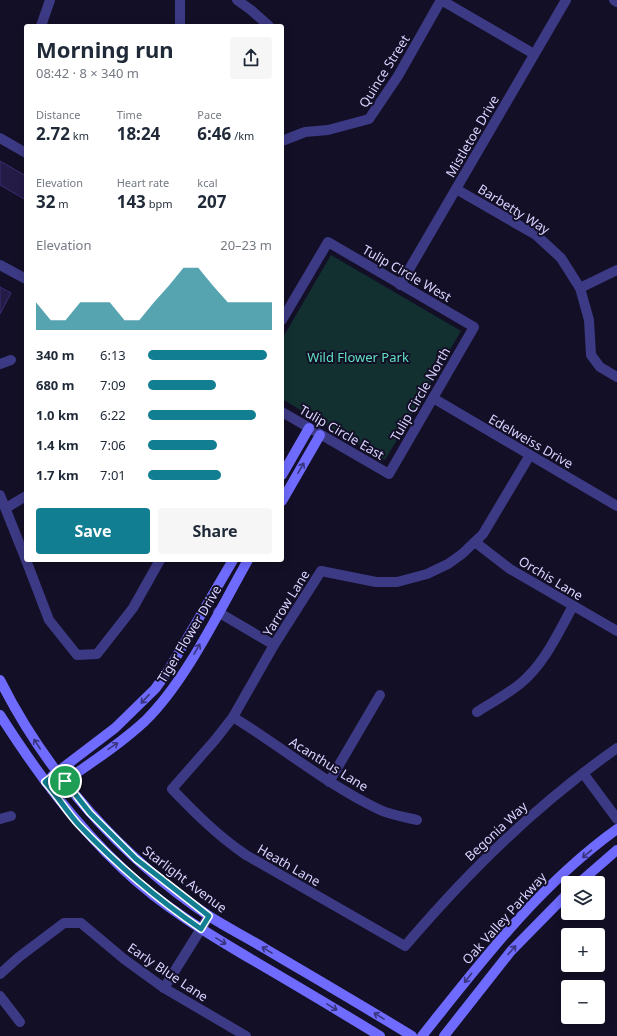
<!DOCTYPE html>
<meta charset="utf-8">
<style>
body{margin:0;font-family:"Noto Sans",sans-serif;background:#f6f6f7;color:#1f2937;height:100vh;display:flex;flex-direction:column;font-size:15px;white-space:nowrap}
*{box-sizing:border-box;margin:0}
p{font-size:13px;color:#747a83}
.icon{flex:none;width:22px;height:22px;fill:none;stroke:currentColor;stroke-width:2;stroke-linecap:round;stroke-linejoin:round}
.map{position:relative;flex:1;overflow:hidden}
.panel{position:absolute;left:24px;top:24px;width:260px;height:538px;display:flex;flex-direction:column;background:#fff;border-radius:4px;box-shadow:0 2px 10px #0003}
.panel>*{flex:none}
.buttons{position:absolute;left:561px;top:876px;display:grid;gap:8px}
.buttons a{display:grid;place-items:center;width:44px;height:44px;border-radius:4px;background:#fff;box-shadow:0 2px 10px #0003;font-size:20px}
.pin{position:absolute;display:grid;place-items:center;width:34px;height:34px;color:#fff;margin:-17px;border:2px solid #fff;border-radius:50%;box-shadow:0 1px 4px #0007}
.round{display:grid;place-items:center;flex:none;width:42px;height:42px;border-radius:4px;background:#f6f6f7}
.summary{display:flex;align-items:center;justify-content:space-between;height:68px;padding:0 12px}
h1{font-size:22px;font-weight:700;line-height:30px}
.metrics{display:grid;grid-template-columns:repeat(3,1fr);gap:6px;height:68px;padding:4px 12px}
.metrics div{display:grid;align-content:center}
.metrics b{font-size:17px;font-weight:700}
.metrics small{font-size:11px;font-weight:400}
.metrics p{font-size:11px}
.chart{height:112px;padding:8px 12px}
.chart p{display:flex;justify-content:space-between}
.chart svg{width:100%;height:72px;margin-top:4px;fill:#117e91;opacity:.7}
.primary-button{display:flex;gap:8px;margin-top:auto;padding:8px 12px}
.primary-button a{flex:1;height:46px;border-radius:4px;background:#117e91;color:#fff;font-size:16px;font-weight:700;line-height:46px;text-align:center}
.primary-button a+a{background:#f6f6f7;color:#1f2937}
ul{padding:0 12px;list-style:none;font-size:13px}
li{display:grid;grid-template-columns:64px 48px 1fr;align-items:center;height:30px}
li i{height:10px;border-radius:5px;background:#117e91}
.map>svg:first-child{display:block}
.green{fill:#12302f}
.building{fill:#241b47;stroke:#3b2d73}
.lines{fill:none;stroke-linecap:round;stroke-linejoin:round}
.street{stroke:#3d3a85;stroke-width:10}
.secondary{stroke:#6f6bff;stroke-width:10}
.oneway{stroke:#38347d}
.route-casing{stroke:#fff;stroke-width:8}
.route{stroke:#117e91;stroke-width:5}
.labels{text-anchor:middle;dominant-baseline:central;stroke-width:4;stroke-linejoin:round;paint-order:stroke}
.street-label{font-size:13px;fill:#d9d4ff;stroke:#130f26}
.park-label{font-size:13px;fill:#5fe0c0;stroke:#130f26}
</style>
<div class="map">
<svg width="617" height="1036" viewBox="0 0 617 1036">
<rect width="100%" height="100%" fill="#130f26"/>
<path class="green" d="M331,255L461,331L385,460L282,399V339Z"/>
<g class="building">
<path d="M0,161L26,176V200L0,185Z"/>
<path d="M0,287L11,293L0,314Z"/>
</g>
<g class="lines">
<g class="street">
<path d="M237,0L251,10L269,26"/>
<path d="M441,0L534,54"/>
<path d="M614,0L617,2"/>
<path d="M41,26L50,0"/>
<path d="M180,26V0"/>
<path d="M0,138L26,153"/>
<path d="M282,141L305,132L328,130L369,119L398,76L441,0"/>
<path d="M456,189L536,235L561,258L580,288L589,320L591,355L600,367L617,377"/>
<path d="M0,265L26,279"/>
<path d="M400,285L566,0"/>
<path d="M580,288L617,270"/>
<path d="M282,320L328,242L474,327L389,474L282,412"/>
<path d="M0,364L11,360"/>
<path d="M433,398L617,506"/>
<path d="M530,455L483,534L462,554L448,564L427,574L397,582H376L321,571L274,645L233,717L215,740L172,789C195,813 218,836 246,855L405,946C470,870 535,806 617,748"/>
<path d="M0,495L26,560"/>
<path d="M6,508L26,496"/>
<path d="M475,542L510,569L617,631"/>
<path d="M26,560L49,620L77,655L97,654L133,608L160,560"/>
<path d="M218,612L274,645"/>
<path d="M477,712C491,703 508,694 521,683C545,663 558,633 573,606"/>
<path d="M233,717C282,747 326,784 378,809C390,815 405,817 417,820"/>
<path d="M583,773L617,819"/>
<path d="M329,782L380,695"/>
<path d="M0,819L11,816"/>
<path d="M0,974L19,957L64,923H81L124,959L164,988L246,1036"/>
<path d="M164,988L209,916"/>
<path d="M0,996L20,1022"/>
</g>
<g class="secondary">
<path d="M282,475L309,428"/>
<path d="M282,501L320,435"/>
<path d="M0,680C47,774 121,857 209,916C226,927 246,937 264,948C313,977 363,1006 412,1036"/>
<path d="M0,715C37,773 74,823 124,870C163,907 210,935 256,962C297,986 339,1011 380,1036"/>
<path d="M52,776L115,728L155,689L168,671L233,560"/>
<path d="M52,790C83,768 117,747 145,721C186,681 219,611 248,560"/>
<path d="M579,883L617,850"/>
<path d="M422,1036C481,962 539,885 617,829"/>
<path d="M444,1036L511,951L568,893"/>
</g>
</g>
<defs><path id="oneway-shaft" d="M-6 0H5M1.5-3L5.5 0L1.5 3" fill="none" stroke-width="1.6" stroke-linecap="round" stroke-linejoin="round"/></defs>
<g class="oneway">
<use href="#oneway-shaft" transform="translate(301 468) rotate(-60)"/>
<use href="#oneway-shaft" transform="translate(197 649) rotate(-60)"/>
<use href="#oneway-shaft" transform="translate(145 699) rotate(133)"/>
<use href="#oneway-shaft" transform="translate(37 744) rotate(-123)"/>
<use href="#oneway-shaft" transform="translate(113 746) rotate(-34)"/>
<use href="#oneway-shaft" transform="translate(587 854) rotate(140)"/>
<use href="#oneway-shaft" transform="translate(221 941) rotate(31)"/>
<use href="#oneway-shaft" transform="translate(267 950) rotate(-149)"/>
<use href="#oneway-shaft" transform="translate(512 950) rotate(-48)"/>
<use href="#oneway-shaft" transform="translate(468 978) rotate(128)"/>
<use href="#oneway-shaft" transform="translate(332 1007) rotate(31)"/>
<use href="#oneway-shaft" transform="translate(379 1016) rotate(-149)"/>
</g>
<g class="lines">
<g class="route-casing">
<path id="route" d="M58,772L90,813L136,859L209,916L201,929C157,899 116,864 79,825C66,811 57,795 45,782Z"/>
</g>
<use href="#route" class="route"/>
</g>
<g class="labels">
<g class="street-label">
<text transform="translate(384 71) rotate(-58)">Quince Street</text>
<text transform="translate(472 136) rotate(-60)">Mistletoe Drive</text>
<text transform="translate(514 209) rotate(32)">Barbetty Way</text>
<text transform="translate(407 273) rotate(30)">Tulip Circle West</text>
<text transform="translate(420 394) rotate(-60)">Tulip Circle North</text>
<text transform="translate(342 432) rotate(30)">Tulip Circle East</text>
<text transform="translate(531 441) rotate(30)">Edelweiss Drive</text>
<text transform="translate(551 578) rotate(31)">Orchis Lane</text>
<text transform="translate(286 603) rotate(-58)">Yarrow Lane</text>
<text transform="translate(189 634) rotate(-59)">Tiger Flower Drive</text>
<text transform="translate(329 764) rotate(32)">Acanthus Lane</text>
<text transform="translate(496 831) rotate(-43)">Begonia Way</text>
<text transform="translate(289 865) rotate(30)">Heath Lane</text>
<text transform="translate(185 879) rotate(37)">Starlight Avenue</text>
<text transform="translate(504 918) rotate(-48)">Oak Valley Parkway</text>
<text transform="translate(168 972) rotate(34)">Early Blue Lane</text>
</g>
<g class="park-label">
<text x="358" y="357">Wild Flower Park</text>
</g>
</g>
</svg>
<div class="buttons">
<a><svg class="icon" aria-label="layers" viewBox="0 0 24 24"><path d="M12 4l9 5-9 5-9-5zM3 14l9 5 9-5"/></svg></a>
<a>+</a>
<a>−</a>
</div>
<div class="pin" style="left:65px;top:781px;background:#1e9e55"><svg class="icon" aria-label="arrive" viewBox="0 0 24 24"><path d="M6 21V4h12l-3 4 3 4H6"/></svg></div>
<section class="panel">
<div class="summary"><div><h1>Morning run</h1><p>08:42 · 8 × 340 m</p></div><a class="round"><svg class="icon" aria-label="share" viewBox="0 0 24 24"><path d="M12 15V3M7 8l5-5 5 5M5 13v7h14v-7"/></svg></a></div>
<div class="metrics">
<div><p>Distance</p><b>2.72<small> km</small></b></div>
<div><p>Time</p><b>18:24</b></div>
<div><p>Pace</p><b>6:46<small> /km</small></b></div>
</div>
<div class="metrics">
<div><p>Elevation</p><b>32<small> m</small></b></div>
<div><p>Heart rate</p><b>143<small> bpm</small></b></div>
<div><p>kcal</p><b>207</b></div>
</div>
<div class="chart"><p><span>Elevation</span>20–23 m</p>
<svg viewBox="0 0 160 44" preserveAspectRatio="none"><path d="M0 44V27L10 38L20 38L30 27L40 27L50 27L60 38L70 38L80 27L90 17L100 6L110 6L120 17L130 27L140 27L150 27L160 27V44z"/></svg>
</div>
<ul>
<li><b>340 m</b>6:13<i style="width:96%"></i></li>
<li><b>680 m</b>7:09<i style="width:55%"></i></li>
<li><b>1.0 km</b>6:22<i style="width:87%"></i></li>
<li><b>1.4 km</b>7:06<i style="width:56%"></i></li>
<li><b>1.7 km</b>7:01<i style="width:59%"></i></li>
</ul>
<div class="primary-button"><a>Save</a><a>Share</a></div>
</section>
</div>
